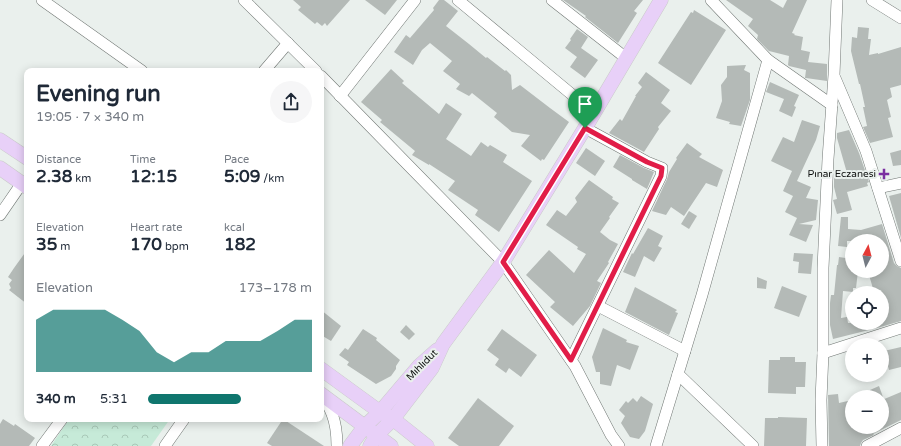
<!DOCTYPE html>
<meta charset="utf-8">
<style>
body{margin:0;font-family:"Varela Round",sans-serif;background:#f6f6f7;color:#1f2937;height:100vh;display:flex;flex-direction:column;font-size:15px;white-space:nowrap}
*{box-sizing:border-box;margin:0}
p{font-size:13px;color:#747a83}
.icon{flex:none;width:22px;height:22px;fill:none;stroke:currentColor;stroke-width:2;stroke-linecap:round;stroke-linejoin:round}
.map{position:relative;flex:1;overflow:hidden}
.panel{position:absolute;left:24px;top:68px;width:300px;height:354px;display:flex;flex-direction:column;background:#fff;border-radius:8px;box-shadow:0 2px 10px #0003}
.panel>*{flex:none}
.needle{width:26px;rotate:7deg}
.tools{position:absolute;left:845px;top:234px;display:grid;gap:8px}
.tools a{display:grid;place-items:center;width:44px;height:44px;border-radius:50%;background:#fff;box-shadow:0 2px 10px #0003;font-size:20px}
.pin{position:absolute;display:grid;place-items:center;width:34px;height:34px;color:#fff;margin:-41px -17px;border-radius:50% 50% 50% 0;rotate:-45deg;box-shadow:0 0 4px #0007}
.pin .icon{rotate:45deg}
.round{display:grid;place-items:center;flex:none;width:42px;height:42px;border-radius:21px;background:#f6f6f7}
.headline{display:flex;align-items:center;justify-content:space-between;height:68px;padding:0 12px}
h1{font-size:22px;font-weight:700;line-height:30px}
.metrics{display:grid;grid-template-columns:repeat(3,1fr);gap:6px;height:68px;padding:4px 12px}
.metrics div{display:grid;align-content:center}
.metrics b{font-size:17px;font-weight:700}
.metrics small{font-size:11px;font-weight:400}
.metrics p{font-size:11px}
.chart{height:112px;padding:8px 12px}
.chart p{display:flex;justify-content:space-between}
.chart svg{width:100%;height:72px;margin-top:4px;fill:#0f766e;opacity:.7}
ul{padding:0 12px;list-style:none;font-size:13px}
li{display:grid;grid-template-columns:64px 48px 1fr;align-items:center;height:30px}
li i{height:10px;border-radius:5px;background:#0f766e}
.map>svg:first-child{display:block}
.park{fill:url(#park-crowns)}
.building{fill:#b4bab7}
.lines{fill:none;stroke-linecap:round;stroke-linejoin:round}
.minor-casing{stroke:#717774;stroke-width:12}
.major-casing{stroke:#cacaca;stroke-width:15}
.minor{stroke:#fff;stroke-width:11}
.major{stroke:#e8d0f8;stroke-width:14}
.route-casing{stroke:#fff;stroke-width:8}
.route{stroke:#e11d48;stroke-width:5}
.poi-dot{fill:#7b2fa1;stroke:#eaf0ed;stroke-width:1.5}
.labels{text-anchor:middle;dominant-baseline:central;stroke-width:4;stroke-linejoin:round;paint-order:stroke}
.poi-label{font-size:10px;fill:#0d0f0e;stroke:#eaf0ed;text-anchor:end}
.street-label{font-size:10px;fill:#0d0f0e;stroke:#eaf0ed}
</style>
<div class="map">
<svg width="901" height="446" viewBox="0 0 901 446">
<defs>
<pattern id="park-crowns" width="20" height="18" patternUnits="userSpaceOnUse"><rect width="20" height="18" fill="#c6ead8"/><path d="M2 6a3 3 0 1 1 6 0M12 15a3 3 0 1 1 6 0" fill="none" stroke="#a9c8b8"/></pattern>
</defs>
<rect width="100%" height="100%" fill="#eaf0ed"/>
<path class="park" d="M69,419H170L151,446H51Z"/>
<g class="building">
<path d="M293,0H350L327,26L325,23L322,26L317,22L315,24L298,10L301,7Z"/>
<path d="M365,0H397L385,15Z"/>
<path d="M439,0H444L458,11L446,26L469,44L486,58L487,57L505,71L506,70L511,75L512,90L520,85L550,108L569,122L544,160L542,159L541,161L521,146L530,135L512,132L494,117L497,113L472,93L469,96L456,89L460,84L443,71L452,61L430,43L422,50L413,65L394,52L406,35L410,38L434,10L433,8Z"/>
<path d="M563,0H643L634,11L637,13L618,43L585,17L586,16Z"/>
<path d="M726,0H770L783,8L787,0H807L792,33L795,34L794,35L803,37L801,50L810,52L808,62L827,64V81L806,78H805L806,70L789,66L788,65L789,56L769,51L757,39L758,35L748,26L753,19Z"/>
<path d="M694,10L726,30L691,85L658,63L691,12L693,13Z"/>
<path d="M858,27L869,28L868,39H871L869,55L878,53V54L901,47V85L890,88L892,97L887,100L891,117L888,118L893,137L870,143L863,127L867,126L863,107H865L860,84H859L851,51L852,37L857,38Z"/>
<path d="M577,29L588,37L581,48L598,60L585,78L570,67L577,57L565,48L571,40L570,39Z"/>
<path d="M746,65L744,70L750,73V100L741,126L729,124L730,122L716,118L722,101L721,85L727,77V66Z"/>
<path d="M391,69L404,81L402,83L439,114L446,103L462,114L446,139L471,156L481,142L488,147L490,145L507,155L503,162L532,181L499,232L475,215L478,210L448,190L455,181L429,164V165L412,155L415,151L380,122L382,120L361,102Z"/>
<path d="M646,72L670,90L661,103L671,111L658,127L659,129L644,152L609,133L620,119L622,121L636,96H635L642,87L638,83Z"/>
<path d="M770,82L799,95L794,106L796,107L792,117L779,111L784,99L766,92Z"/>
<path d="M802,120L820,126L816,140L797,181L811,187L806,198L818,200L816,220L799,224L813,225L806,242L789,235L797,218L785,212L793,196L783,191L792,171L771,161L783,137L794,142Z"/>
<path d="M849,130L859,153L869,182L867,183L868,186L847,192L852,210L837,214L833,200L837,199L834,187V176L847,173L837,138V133Z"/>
<path d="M687,143L702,154L699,157L723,170L717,187L706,183L684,216L671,207L666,215L652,211L667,179L669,172L677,159L676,158Z"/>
<path d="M586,148L605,161L595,176L576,163Z"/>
<path d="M901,150V165L893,166L890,153Z"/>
<path d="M620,155L644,168L654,172L647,189L632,180V179L613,167Z"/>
<path d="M589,180L613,197L612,199L619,203L609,217L610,218L600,232L610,240L618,244L608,262L609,263L597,281L601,283L590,306L573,326L550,307L555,302L526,275L549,250L574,273L586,254L577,249L578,247L546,225L557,210L566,216L577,202L575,198Z"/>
<path d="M901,193V238L889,196Z"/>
<path d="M689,211L697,216L689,229L681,224Z"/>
<path d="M841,217H848V229L861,230L882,224L894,263L897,266L901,268V321L877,328L833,339L830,325V303L831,295H834L837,265H838L839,257L852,259V271H858L856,288H853V292L843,291L841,318L847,317L848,323H882V310L886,309L881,290L874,292L869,275L882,272V241H847V247L838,246Z"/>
<path d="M648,228L663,236L658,246L662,248L654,262L644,256L635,277L623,272L632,253L633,254Z"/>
<path d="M27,250V304L9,290L11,288L9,284L12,280L8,277L14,268Z"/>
<path d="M794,253L813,254L811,274L798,273L799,262L793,261Z"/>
<path d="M757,277L767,281L766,289L757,288Z"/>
<path d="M782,286L807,296L799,317L774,308Z"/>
<path d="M635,287L677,310L675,312L678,313L669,335L625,312Z"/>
<path d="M321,310L341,326L331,341L321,335Z"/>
<path d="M406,325L415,334L409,340L400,332Z"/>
<path d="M603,328L627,340L626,342L639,346L630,370L617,365L611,386L600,384V372H596L592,357Z"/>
<path d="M363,329L377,338L376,340L400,360L396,366V369L391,376L376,384L347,365L349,362L339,355L345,348L348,350Z"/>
<path d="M502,329L537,355L521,377L509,368L506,373L495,365L499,359L487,350Z"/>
<path d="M901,347V367L889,370L884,351Z"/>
<path d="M780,357H795V362H806L805,387H796V394L768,393L769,360H780Z"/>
<path d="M879,386L883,397H874L870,390Z"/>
<path d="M901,392V420L873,434L874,435L863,440L861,443L860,446H829L828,395L838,394L839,403L852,400V427H882V400Z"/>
<path d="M641,396L653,404L645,431L639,439L630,437L621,423L625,416L619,410L626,401L628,403L633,398L637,402Z"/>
<path d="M478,398L514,426L499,446H459L448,438Z"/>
<path d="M778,417L807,418L806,446H764L765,418H778Z"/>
<path d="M3,419L14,426L15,424L35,438L29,446H0V424Z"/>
<path d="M283,419L324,446H272L267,443Z"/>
</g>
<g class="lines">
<g class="minor-casing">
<g id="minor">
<path d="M42,0L142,71"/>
<path d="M244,0L316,71"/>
<path d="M458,0L593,112"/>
<path d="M552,0L626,58"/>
<path d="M711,0L768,60L832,105"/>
<path d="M872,0L901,18"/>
<path d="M264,71L288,43"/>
<path d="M321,76L503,262L575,366L611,435L619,446"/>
<path d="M835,78L866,151L901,261"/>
<path d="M340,96L415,0"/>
<path d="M878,188L901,183"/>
<path d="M0,215L22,183"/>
<path d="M598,306L685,351"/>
<path d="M823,353L901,328"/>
<path d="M571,360L661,176L662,168L647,162L585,128"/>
<path d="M678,374L753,446"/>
<path d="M322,397C326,402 330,408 332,414C336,424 337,435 337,446"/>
<path d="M42,446L62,419"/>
<path d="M165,446L184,419"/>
<path d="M656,446L702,295L768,60"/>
<path d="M822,446L821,400L823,353V268L828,159L834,75L837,0"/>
<path d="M867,446L901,428"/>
</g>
</g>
<g class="major-casing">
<g id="major">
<path d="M0,140L27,158"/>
<path d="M0,168L27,187"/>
<path d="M321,369L380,412L393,419L427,446"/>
<path d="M321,394L391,446"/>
<path d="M350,446L365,426L380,412L419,366L437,350"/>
<path d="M370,446L377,435L393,419L432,368L443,344L503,262L585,128L661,0"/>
</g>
</g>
<use href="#minor" class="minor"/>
<use href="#major" class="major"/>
</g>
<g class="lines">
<g class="route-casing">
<path id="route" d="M585,128L647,162L662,168L661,176L571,360L503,262Z"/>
</g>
<use href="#route" class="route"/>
</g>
<path class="poi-dot" d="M882 168h4v4h4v4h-4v4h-4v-4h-4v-4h4z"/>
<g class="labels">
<g class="poi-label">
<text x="876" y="174">Pınar Eczanesi</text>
</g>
<g class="street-label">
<text transform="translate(422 365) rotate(-45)">Mıhlıdut</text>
</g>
</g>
</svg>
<div class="tools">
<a><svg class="needle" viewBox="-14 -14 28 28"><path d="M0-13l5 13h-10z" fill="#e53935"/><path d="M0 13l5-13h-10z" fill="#747a83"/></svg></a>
<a><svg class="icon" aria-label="locate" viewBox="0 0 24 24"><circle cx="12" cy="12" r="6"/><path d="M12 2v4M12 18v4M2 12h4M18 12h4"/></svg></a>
<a>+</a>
<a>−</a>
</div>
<div class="pin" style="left:585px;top:128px;background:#1e9e55"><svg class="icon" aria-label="arrive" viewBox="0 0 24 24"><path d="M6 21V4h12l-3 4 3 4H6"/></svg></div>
<section class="panel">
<div class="headline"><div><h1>Evening run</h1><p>19:05 · 7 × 340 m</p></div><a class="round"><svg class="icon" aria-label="share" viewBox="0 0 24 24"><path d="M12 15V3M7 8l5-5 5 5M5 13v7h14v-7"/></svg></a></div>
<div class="metrics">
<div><p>Distance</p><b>2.38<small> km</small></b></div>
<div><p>Time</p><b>12:15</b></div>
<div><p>Pace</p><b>5:09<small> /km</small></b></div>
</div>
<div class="metrics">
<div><p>Elevation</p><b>35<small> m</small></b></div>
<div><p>Heart rate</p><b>170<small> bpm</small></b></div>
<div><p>kcal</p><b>182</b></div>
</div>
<div class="chart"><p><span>Elevation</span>173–178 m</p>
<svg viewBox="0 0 160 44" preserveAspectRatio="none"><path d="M0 44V12L10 6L20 6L30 6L40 6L50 12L60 19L70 32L80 38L90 32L100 32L110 25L120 25L130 25L140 19L150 12L160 12V44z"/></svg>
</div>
<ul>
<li><b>340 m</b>5:31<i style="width:57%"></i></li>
</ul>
</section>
</div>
